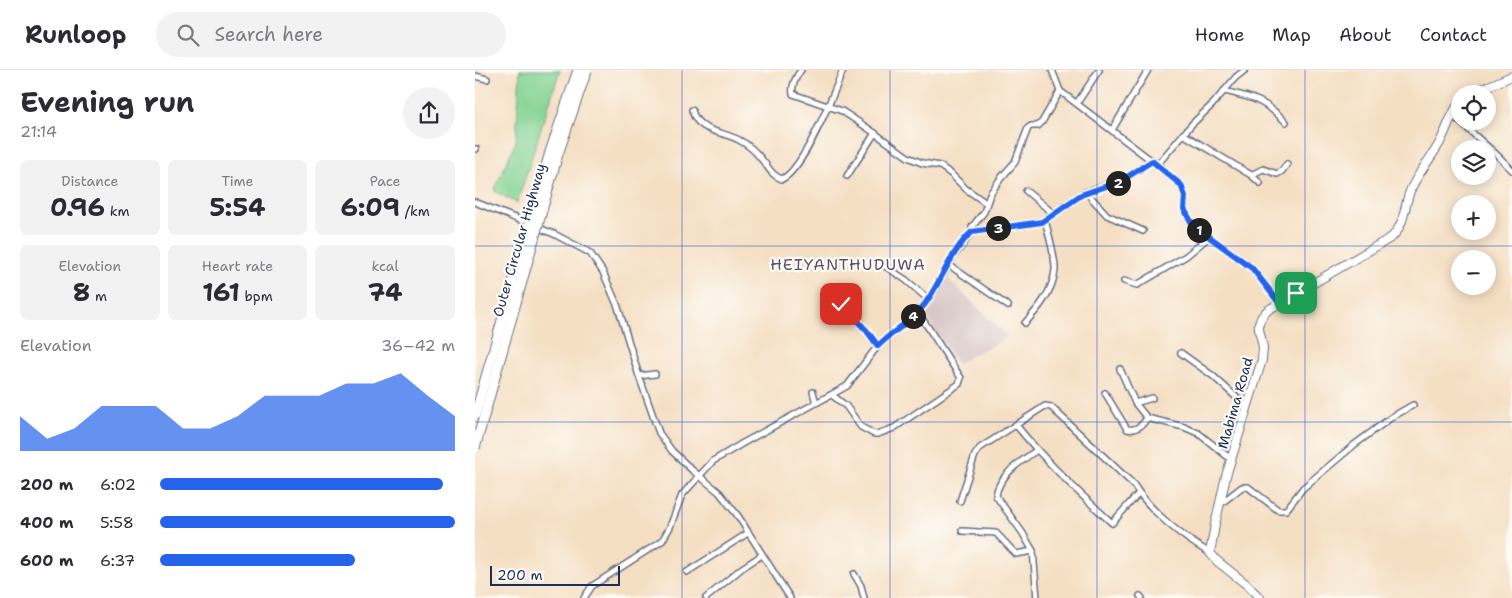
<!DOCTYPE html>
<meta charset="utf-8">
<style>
body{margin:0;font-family:"Shantell Sans",sans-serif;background:#f2f2f3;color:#2b2b33;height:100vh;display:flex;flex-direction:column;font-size:19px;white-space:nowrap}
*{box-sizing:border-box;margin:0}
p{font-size:16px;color:#7c7c81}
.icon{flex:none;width:28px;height:28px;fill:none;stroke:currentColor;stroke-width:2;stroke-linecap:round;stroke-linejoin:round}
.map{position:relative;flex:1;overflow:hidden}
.side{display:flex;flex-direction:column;background:#fff;width:475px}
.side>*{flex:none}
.tools{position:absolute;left:976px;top:15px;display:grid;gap:10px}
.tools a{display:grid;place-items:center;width:45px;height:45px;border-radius:50%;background:#fff;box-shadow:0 2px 12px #0003;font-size:25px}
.scale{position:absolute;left:15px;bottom:12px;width:130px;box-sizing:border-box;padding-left:5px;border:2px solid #1b2f5e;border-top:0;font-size:14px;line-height:18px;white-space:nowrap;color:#1b2f5e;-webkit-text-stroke:4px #fdfcf7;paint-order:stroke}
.pin{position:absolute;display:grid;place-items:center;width:42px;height:42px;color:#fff;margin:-21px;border-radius:10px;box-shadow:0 2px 8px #0006}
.km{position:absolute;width:25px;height:25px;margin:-12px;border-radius:50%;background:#222;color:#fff;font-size:14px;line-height:25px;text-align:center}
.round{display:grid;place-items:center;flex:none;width:52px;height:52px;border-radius:26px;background:#f2f2f3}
.summary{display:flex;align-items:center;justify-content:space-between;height:85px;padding:0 20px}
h1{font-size:28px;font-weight:700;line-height:38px}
.metrics{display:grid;grid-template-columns:repeat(3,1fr);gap:8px;height:85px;padding:5px 20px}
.metrics div{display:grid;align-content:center;border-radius:8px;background:#f2f2f3;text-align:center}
.metrics b{font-size:25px;font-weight:700}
.metrics small{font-size:14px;font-weight:400}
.metrics p{font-size:14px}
.chart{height:140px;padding:10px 20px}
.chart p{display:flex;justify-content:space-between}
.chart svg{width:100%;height:90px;margin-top:5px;fill:#2563eb;opacity:.7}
ul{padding:0 20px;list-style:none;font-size:16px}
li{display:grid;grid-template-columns:80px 60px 1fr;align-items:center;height:38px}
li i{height:12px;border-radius:6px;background:#2563eb}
header{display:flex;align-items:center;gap:30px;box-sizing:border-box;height:70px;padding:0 25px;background:#fff;border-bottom:1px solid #e1e1e2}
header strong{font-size:24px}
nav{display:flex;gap:28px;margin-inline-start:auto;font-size:18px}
.search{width:350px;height:45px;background:#f2f2f3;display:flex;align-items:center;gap:12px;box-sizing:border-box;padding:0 18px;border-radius:28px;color:#7c7c81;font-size:19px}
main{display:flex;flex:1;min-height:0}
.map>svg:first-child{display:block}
.industrial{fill:#d2bfbf}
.green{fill:#84d392;stroke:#508178}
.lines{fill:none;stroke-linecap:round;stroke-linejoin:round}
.street-casing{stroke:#676d81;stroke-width:8}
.primary-casing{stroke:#676d81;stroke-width:10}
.street{stroke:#fff;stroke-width:5}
.primary{stroke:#fff;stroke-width:8}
.highway-bridge-casing{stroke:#676d81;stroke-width:11;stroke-linecap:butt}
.highway-bridge{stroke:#fff;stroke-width:9}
.route-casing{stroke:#fff;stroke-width:10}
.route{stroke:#2563eb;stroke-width:6}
.grid{fill:none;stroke:#1d4ed8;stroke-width:1;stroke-opacity:0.55}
.labels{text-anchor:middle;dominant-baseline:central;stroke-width:4.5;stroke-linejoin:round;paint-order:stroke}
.street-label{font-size:14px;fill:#1b2f5e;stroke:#fdfcf7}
.quarter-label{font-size:16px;letter-spacing:1px;fill:#5d516a;stroke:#fdfcf7}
</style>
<header>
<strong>Runloop</strong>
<div class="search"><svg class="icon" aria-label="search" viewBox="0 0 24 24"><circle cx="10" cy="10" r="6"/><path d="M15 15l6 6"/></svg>Search here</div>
<nav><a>Home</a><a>Map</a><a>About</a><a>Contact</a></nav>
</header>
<main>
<section class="side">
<div class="summary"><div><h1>Evening run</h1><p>21:14</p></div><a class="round"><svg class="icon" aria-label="share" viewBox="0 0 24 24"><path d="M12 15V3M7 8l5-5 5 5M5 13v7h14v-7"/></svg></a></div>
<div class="metrics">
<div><p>Distance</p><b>0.96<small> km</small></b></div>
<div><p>Time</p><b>5:54</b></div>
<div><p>Pace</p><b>6:09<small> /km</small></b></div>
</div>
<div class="metrics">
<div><p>Elevation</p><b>8<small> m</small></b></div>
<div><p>Heart rate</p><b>161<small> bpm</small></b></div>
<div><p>kcal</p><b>74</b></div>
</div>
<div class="chart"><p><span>Elevation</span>36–42 m</p>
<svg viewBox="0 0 160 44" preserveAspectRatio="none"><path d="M0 44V27L10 38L20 33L30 22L40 22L50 22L60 33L70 33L80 27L90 17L100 17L110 17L120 11L130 11L140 6L150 17L160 27V44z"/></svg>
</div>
<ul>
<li><b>200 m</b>6:02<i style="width:96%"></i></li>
<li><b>400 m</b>5:58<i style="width:100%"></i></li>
<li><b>600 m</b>6:37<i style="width:66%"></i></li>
</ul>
</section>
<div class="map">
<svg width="1037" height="528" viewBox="0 0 1037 528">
<rect width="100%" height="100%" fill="#fdfcf7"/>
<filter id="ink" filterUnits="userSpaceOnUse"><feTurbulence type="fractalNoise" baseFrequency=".02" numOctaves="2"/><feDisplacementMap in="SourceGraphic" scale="10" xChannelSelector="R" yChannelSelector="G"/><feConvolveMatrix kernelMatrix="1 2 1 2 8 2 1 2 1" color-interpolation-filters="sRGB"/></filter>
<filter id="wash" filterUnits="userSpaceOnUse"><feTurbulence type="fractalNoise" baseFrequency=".0096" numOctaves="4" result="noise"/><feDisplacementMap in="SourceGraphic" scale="20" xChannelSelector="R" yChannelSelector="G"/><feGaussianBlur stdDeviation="1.12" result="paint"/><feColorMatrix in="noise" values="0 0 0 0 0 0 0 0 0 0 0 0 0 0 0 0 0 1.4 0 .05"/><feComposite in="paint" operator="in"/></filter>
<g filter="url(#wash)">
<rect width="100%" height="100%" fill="#f5dfc3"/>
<path class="industrial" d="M471,207L532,266L523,273L505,281L482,294L448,241L462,224Z"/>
<path class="green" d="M45,0H85L42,133L19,121L41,71Z"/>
</g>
<g filter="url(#ink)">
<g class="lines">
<g class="street-casing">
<g id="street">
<path d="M326,0C321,6 316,17 318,24L367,41L394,59L433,87L447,93L465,96L476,104L491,119L511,133"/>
<path d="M577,0L585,21L677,91"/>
<path d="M0,6L12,9"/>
<path d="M749,21C779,28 789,30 811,52"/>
<path d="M602,33L624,0"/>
<path d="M217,40C222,62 247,61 264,70C272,74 282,83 288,91C294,98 297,106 307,109C328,100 359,23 368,0"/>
<path d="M977,45L1021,84L1037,100"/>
<path d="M637,60L673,0"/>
<path d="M708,64L776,105"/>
<path d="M0,79H1"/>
<path d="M682,95L717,54L738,34L761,7L770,0"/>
<path d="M372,106L400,63"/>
<path d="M785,113L776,105L788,99L802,104L807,101L812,94"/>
<path d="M551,121L579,144"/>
<path d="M611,122L632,145L668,161"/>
<path d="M0,132L79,164L115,183L128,202L143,237L164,306L184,363L197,381L217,400L244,422L263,446L315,528"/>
<path d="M497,162V157L509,142L515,124L526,108L540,92L553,58L556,56H563L567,52L585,21"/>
<path d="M474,195L533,236"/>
<path d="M410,196L431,210L453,229"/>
<path d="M649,211L662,215L711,186L734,167"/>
<path d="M363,233C364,225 369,221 375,216L379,219"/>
<path d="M353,241L364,233L392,261L403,276"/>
<path d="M550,253C564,238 578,221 580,200C581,189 573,162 570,150"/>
<path d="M706,283L738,306L772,337"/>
<path d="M645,299L660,333L672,348L709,357L723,363L757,390"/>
<path d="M164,306L180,304"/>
<path d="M338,322L341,333"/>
<path d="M630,323L652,359C661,361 668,355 672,348"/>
<path d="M357,325L371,336L386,357L399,364H403L419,358L484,314L486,308L443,242"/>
<path d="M660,333L677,328"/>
<path d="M541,355C570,391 603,422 637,453L664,423"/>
<path d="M485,431L500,385L505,378L570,336L576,337L658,414C676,442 707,467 735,483"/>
<path d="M744,435L767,417H773L803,440H811L828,418L879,375L917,347L938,335"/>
<path d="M487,461L521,463L541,484L558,481"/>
<path d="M212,502L273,463"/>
<path d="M379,504L386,516L389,528"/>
<path d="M665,526L667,528"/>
<path d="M109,528L117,516L187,471L195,457L207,425L238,391L268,373L372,316L402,277L429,254L450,234L461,218L478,187L497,162L567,152L606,125L619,119L646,111L677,91L706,115L710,127L709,139L718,155L777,198L805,234"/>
<path d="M231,528L267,498L287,485"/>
<path d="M562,528L558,481L547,462L521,426C523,406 546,391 562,380"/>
</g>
</g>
<g class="primary-casing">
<g id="primary">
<path d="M995,24L1037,6"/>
<path d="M785,528L771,514L742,491L735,483L740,455L751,406L787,290C787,286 788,282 788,278C786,260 777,255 793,240L917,167C929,155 929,140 934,124C939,108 955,90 964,74C972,60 975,45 985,32"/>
</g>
</g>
<use href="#street" class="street"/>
<use href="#primary" class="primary"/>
<g class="highway-bridge-casing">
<g id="highway-bridge">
<path d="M0,345L75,82L103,0"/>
<path d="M0,378L83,84L112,0"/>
</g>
</g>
<use href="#highway-bridge" class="highway-bridge"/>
</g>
</g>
<g class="lines" filter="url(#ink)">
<g class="route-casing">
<path id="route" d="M366,234L392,261L403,276C418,261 437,251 450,234C466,212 477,179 497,162L567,152L606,125L646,111L677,91L706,115L710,126L709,139L718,155L777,198L805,234L821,223"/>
</g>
<use href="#route" class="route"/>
</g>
<path class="grid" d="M207,0V528M415,0V528M622,0V528M830,0V528M0,176H1037M0,352H1037"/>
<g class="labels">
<g class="street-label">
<text transform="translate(44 170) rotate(-74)">Outer Circular Highway</text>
<text transform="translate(760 333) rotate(-74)">Mabima Road</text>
</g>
<g class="quarter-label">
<text x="373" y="194">HEIYANTHUDUWA</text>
</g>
</g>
</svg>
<div class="tools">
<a><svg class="icon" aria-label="locate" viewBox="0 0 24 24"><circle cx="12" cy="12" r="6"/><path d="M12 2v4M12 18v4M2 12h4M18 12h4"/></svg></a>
<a><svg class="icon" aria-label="layers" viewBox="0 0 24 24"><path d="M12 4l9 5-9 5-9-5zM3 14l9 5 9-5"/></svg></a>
<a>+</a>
<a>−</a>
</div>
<div class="scale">200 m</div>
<div class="pin" style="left:821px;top:223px;background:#1e9e55"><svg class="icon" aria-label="arrive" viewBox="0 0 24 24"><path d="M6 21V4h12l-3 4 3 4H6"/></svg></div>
<div class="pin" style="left:366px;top:234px;background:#d93025"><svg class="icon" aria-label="check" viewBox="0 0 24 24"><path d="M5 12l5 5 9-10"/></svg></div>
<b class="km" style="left:724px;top:160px">1</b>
<b class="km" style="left:643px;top:113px">2</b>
<b class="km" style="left:523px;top:158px">3</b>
<b class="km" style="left:438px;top:246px">4</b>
</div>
</main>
